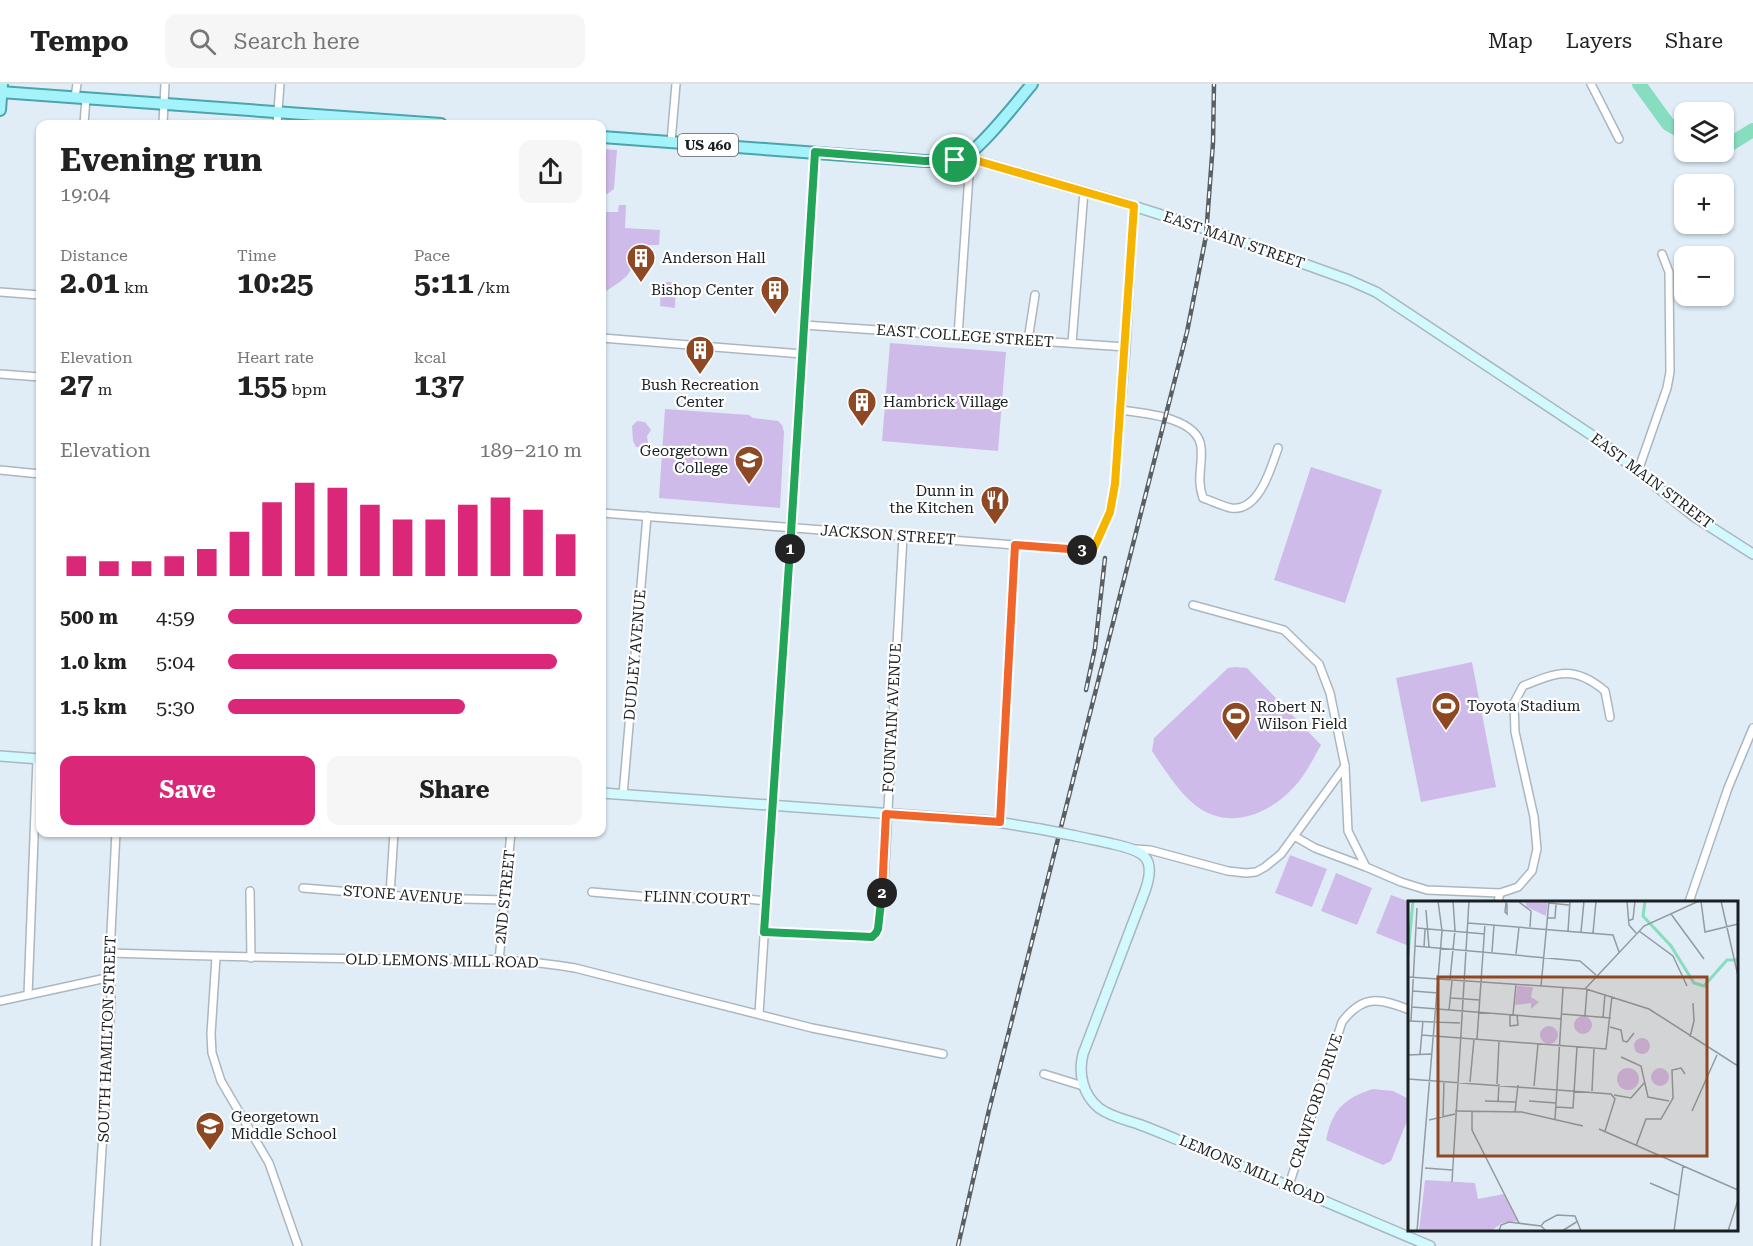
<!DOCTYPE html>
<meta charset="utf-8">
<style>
body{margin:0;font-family:"Roboto Serif",serif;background:#f6f6f6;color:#222;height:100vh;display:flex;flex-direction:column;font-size:22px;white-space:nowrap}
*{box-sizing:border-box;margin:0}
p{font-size:20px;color:#767676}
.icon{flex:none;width:33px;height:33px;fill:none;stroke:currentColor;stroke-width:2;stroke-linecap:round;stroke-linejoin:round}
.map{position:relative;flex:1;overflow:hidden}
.panel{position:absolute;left:36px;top:36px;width:570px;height:717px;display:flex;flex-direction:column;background:#fff;border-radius:12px;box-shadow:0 2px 4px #0004}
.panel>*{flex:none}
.tools{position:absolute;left:1674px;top:18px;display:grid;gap:12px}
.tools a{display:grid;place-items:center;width:60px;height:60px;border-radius:12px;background:#fff;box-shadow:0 2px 4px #0004;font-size:30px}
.pin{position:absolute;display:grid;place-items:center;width:51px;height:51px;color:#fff;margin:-26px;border:3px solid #fff;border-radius:50%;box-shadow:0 2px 6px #0007}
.km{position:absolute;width:30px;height:30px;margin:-15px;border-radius:50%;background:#222;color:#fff;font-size:16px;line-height:30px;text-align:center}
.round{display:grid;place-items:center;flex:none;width:63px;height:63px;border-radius:12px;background:#f6f6f6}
.head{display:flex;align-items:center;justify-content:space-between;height:102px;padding:0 24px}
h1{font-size:33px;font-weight:700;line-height:45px}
.figures{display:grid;grid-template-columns:repeat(3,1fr);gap:9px;height:102px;padding:6px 24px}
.figures div{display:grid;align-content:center}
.figures b{font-size:30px;font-weight:700}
.figures small{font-size:16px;font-weight:400}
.figures p{font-size:16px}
.chart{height:168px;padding:12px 24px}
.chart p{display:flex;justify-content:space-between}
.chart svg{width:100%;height:108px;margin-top:6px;stroke:#db2777;stroke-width:6}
.button{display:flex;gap:12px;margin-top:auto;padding:12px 24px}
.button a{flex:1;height:69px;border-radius:12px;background:#db2777;color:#fff;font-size:24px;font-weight:700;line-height:69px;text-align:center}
.button a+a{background:#f6f6f6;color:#222}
ul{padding:0 24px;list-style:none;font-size:20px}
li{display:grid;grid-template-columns:96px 72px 1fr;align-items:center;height:45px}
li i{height:15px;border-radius:8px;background:#db2777}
header{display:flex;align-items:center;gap:36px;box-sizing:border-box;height:84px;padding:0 30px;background:#fff;border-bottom:2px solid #e0e0e0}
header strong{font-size:28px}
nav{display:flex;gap:33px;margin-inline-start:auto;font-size:21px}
.search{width:420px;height:54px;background:#f6f6f6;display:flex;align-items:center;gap:15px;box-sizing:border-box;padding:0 21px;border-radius:12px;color:#767676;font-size:22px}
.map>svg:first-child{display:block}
.green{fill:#cfbbea}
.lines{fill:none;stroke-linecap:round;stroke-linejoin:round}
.river{stroke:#86ddc0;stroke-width:14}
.street-casing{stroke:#abb7c0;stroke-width:10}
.secondary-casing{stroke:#abb7c0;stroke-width:12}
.primary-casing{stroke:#4da4ac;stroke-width:14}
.street{stroke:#fff;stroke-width:7}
.secondary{stroke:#d2f9fd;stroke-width:9}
.primary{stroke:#a4f3fa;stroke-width:10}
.rail-casing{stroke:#586065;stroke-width:4.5}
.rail{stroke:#fff;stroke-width:2;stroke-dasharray:7;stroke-linecap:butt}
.secondary-bridge-casing{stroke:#abb7c0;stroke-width:12;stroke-linecap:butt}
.secondary-bridge{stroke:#d2f9fd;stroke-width:9}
.split-1-casing{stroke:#fff;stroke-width:12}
.split-2-casing{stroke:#fff;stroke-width:12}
.split-3-casing{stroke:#fff;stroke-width:12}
.split-4-casing{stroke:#fff;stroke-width:12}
.split-1{stroke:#22a559;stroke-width:8}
.split-2{stroke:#22a559;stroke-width:8}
.split-3{stroke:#f0652b;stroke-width:8}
.split-4{stroke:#f5b400;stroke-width:8}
.labels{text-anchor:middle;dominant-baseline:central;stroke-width:4.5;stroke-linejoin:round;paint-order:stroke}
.shield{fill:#fff;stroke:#5f6264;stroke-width:1.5}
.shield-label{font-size:14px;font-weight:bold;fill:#1a1f22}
.street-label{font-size:15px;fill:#1a1f22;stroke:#fff}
.poi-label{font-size:15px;fill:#1a1f22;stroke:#fff;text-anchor:start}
.inset-river{fill:none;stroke:#86ddc0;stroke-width:3}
.inset-road{fill:none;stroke:#919ba1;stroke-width:1.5}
.view{fill:#8f4824;fill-opacity:0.15;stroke:#8f4824;stroke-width:3}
.inset-edge{fill:none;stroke:#1a1f22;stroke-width:3}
</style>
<header>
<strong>Tempo</strong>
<div class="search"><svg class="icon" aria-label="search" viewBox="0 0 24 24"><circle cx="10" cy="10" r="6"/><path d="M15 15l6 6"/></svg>Search here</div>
<nav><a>Map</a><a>Layers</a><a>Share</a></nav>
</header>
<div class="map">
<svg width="1753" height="1162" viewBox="0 0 1753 1162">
<rect width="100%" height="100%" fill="#e0edf6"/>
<g class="green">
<path d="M602,65L617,66L614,105L607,110H602V113Z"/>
<path d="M602,117L604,119V128H618L619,121H626L625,144L660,146L659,161H634C631,194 632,189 605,208H602V202L605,171L602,170Z"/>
<path d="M661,198H676L675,224L660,222Z"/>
<path d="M890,259L1006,268L998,367L882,357Z"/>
<path d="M665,325L749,331L753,334L778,337L782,341L784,348L780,424L659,414Z"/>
<path d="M637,337L645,338L651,346L647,352L648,359L644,363H636L633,357L632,342Z"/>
<path d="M1311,383L1382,406L1345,519L1274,496Z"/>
<path d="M1472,578L1496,703L1421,718L1396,594Z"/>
<path d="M1235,583L1247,584L1321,661C1313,675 1305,692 1293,704C1268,731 1228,747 1195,721C1178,707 1164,685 1152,667L1154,654L1228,584Z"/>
<path d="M1290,771L1327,785L1312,823L1275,809Z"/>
<path d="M1336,789L1372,804L1357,841L1321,827Z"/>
<path d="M1391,811L1410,818L1409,862L1376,849Z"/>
<path d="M1373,1005L1393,1007L1409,1015V1032L1391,1077L1383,1081L1326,1056C1332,1026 1344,1014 1373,1005Z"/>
</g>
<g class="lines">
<g class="river">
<path d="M1639,0L1668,40L1684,49"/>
<path d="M1724,58L1732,59L1753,46"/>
</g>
<g class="street-casing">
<g id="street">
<path d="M1591,0L1619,55"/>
<path d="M75,13L77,0"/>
<path d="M84,40L86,14"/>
<path d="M163,40L165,0"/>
<path d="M277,40L280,0"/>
<path d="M671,58L676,0"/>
<path d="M0,208L40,211"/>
<path d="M804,241L1126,263"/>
<path d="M958,252L970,76"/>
<path d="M602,254L802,270"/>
<path d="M1028,256L1035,211"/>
<path d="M1072,259L1084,107"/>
<path d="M0,290L40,293"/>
<path d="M1120,326C1143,329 1198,333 1201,363C1203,382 1196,394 1203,414C1212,417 1222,422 1231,424C1259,428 1271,384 1278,364"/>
<path d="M0,386L40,390"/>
<path d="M1638,387L1667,304L1670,288L1669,188L1662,170"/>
<path d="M602,429L1093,467L1109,428L1115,400L1126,263L1134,122"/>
<path d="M1193,521L1284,546L1319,580L1330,609L1345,682L1348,747L1366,783L1401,798L1427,806L1500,809L1518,803L1532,787L1537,765L1534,733L1515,648L1514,619L1523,602C1558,588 1574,581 1605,607L1610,633"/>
<path d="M623,711L647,432"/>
<path d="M1000,739L1015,461"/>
<path d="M1294,752L1315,764L1366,783"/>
<path d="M1135,765L1150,766L1228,787L1246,789L1256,788L1265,783L1281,770L1345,682"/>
<path d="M303,804L424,814L504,816"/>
<path d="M250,807L251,874"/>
<path d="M592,808L672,815L728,813L766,817"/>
<path d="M390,811L394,748"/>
<path d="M1498,818L1500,809"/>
<path d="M1689,818L1728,704L1753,644"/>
<path d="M764,848L864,853H872L877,849L884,798L903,452"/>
<path d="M110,869C197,872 284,874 370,875C438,875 508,872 575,884L812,944L943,970"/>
<path d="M216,873L211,950L212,969L221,997L269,1079L298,1162"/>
<path d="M499,877L511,748"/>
<path d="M28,911L37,675"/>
<path d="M0,917L111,893"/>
<path d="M759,930L815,68"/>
<path d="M1044,990L1083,1002"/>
<path d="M1289,1101L1342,938C1363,910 1380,914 1410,926"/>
<path d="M96,1162L111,918L110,869L116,748"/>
</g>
</g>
<g class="secondary-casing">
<g id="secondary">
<path d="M964,73L1121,118L1224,151L1349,196L1376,208L1596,354L1695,433L1753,470"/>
<path d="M0,672L40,675"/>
<path d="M602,709L991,737L1040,745"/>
<path d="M1076,752C1089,755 1101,757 1113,760C1144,767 1157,773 1145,807L1083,970C1078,990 1083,1011 1099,1024C1111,1033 1127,1036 1141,1041C1157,1047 1173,1054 1188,1060C1269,1093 1349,1128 1430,1162"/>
</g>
</g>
<g class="primary-casing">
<g id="primary">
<path d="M0,8L441,40"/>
<path d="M0,26L2,0"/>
<path d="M602,53L925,77C937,77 950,78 962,74C979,67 1018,17 1032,0"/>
</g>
</g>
<use href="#street" class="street"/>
<use href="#secondary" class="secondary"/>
<use href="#primary" class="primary"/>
<g class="rail-casing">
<g id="rail">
<path d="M1086,606L1095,564L1105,474"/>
<path d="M958,1162L989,1026L1187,248L1206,152L1213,59L1214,0"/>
</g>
</g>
<use href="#rail" class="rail"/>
<g class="secondary-bridge-casing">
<path id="secondary-bridge" d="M1040,745L1076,752"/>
</g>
<use href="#secondary-bridge" class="secondary-bridge"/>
</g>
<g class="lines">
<g class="split-1-casing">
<path id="split-1" d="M790,465L815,68L925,77L955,76"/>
</g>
<g class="split-2-casing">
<path id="split-2" d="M790,465L764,848L872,853L876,849L878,845L882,809"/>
</g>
<g class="split-3-casing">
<path id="split-3" d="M882,809L886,730L1000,738L1015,461L1082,466"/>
</g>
<g class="split-4-casing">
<path id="split-4" d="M955,76L964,73L1134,122L1115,400L1110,428L1093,466H1082"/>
</g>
<use href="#split-1" class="split-1"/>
<use href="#split-2" class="split-2"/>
<use href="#split-3" class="split-3"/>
<use href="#split-4" class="split-4"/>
</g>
<defs>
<g id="building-pin" transform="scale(1.5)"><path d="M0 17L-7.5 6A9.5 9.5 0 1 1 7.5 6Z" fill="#8f4824" stroke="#fff"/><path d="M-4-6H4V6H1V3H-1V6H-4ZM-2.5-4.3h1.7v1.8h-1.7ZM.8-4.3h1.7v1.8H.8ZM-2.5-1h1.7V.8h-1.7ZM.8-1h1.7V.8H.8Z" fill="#fff"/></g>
<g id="university-pin" transform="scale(1.5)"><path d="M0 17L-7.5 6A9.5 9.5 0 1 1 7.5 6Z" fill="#8f4824" stroke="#fff"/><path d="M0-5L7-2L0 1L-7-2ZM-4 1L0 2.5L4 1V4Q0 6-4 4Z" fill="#fff"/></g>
<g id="restaurant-pin" transform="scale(1.5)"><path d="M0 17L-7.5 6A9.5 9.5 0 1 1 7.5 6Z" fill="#8f4824" stroke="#fff"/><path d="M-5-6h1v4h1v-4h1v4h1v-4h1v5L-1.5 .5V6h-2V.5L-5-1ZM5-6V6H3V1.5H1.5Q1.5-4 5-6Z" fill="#fff"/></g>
<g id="stadium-pin" transform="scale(1.5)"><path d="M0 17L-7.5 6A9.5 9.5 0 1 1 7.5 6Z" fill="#8f4824" stroke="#fff"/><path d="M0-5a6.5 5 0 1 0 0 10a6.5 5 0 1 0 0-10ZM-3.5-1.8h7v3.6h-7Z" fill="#fff"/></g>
<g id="school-pin" transform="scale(1.5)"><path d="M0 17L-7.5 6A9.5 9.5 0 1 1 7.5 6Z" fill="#8f4824" stroke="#fff"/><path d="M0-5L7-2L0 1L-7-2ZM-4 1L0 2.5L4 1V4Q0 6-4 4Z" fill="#fff"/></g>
</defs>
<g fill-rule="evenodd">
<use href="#building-pin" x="641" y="174"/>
<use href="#building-pin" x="775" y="206"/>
<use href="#building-pin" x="700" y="266"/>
<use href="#building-pin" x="862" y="318"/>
<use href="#university-pin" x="749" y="376"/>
<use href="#restaurant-pin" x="995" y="416"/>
<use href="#stadium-pin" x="1446" y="622"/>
<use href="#stadium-pin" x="1236" y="632"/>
<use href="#school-pin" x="210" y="1042"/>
</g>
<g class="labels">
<rect class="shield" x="678" y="50" width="60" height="22" rx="4.5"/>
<g class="shield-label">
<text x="708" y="61">US 460</text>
</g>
<g class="street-label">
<text transform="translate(1234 156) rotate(19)">EAST MAIN STREET</text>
<text transform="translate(965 252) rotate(4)">EAST COLLEGE STREET</text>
<text transform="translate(1652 397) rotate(37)">EAST MAIN STREET</text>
<text transform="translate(888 451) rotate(4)">JACKSON STREET</text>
<text transform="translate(635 571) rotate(-85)">DUDLEY AVENUE</text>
<text transform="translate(892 634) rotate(-87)">FOUNTAIN AVENUE</text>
<text transform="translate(403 811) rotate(4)">STONE AVENUE</text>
<text transform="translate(505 813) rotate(-84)">2ND STREET</text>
<text transform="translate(697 814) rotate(2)">FLINN COURT</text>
<text transform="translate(442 877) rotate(1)">OLD LEMONS MILL ROAD</text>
<text transform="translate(107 955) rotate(-88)">SOUTH HAMILTON STREET</text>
<text transform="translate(1316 1017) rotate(-72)">CRAWFORD DRIVE</text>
<text transform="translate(1252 1086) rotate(23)">LEMONS MILL ROAD</text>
</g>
<g class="poi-label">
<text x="662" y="174">Anderson Hall</text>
<text x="754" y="206" text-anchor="end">Bishop Center</text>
<text x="700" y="301" text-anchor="middle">Bush Recreation<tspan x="700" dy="17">Center</tspan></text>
<text x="883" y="318">Hambrick Village</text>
<text x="728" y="367" text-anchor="end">Georgetown<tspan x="728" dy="17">College</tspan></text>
<text x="974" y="407" text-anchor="end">Dunn in<tspan x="974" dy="17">the Kitchen</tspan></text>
<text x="1467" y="622">Toyota Stadium</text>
<text x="1257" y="623">Robert N.<tspan x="1257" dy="17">Wilson Field</tspan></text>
<text x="231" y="1033">Georgetown<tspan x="231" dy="17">Middle School</tspan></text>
</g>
</g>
<g transform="translate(1408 817)">
<rect width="330" height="330" fill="#e0edf6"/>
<path d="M117,0H140L138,15L119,6ZM109,85L125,86L123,96L131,101L123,108V102L107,104ZM166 124a9 9 0 1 1 18 0a9 9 0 1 1-18 0ZM132 134a9 9 0 1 1 18 0a9 9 0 1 1-18 0ZM226 145a8 8 0 1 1 16 0a8 8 0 1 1-16 0ZM209 178a11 11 0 1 1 22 0a11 11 0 1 1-22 0ZM243 176a9 9 0 1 1 18 0a9 9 0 1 1-18 0ZM17,279L67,282L70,298L96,293L110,320L94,322L83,330H11Z" fill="#cfbbea"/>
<path class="inset-river" d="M237,0L235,15L263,45L286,82L296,85L319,59H330M0,54L5,0"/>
<path class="inset-road" d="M219,0L221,24L228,32M293,0L297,31L330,23M313,0L330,75M111,1L123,10L122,26M98,2L99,3V13L97,11ZM141,2L161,4M18,9L21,46M263,13L296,58M139,17H147L148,3M220,20L225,18L227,0M60,22L205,34L211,51M9,27L77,33M160,30L162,0M231,30L265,55L279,85M173,31L176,0M185,32L188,0M7,45L172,60L188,74M16,46L17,28M84,51L86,24M108,53L111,26M0,76L177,88L236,25L291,0M42,78L47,29L45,0M133,85L141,0M178,88L241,108L330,165M5,90L30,92M43,97L72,99M4,106L154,118M41,109L44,80M154,113L203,117M102,114V125L110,124L109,114M105,114L108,83M177,115L179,88M195,116L197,93M0,120L52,122M3,120L9,7M202,126L213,129L215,140L219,141L226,132M13,134L198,148L204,95M282,136L286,120L285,102M69,138L77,23M12,153L15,120M0,154L23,153M213,156L233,165L240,196L261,200M0,178L203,193L207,198L197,230M62,181L66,138M89,183L91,140M126,185L130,143M184,190L186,147M206,194L223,197L237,181M77,200L108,201M121,200L148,202M90,201L91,183M148,206L165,207L169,146M47,210L114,211L175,225M64,210V229L111,322M284,210L309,154M107,211L110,184M35,216L36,180M21,219L47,213M147,219L155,87M191,228L330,289M228,245L238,218H253L265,197L264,169L273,167L277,173M17,267L44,269M44,281L61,0M242,282L270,294M9,330L34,30L30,0M91,330L93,324L101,321L133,325M138,330L133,325L136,321L149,314L167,315L173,330M154,330L170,320M266,330L275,265M320,330L330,299"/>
<path class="view" d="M30,76H299V255H30Z"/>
<rect width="330" height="330" class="inset-edge"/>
</g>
</svg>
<div class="tools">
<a><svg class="icon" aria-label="layers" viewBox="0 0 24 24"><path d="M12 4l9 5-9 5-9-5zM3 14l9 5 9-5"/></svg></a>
<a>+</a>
<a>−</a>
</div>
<div class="pin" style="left:955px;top:76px;background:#1e9e55"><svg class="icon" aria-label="arrive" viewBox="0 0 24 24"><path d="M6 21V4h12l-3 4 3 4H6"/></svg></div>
<b class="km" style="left:790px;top:465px">1</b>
<b class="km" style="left:882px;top:809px">2</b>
<b class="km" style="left:1082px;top:466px">3</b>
<section class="panel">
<div class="head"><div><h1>Evening run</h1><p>19:04</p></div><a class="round"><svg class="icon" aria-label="share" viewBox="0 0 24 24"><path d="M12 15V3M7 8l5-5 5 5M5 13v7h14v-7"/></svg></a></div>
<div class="figures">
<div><p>Distance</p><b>2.01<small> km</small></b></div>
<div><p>Time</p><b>10:25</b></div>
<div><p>Pace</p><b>5:11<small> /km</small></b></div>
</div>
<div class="figures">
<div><p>Elevation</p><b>27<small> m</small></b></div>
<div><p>Heart rate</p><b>155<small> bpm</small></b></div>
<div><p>kcal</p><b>137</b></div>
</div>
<div class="chart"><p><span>Elevation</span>189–210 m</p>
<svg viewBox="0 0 160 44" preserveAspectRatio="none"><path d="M5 44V36M15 44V38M25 44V38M35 44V36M45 44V33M55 44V26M65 44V14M75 44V6M85 44V8M95 44V15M105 44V21M115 44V21M125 44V15M135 44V12M145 44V17M155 44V27"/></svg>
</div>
<ul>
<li><b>500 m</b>4:59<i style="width:100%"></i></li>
<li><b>1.0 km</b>5:04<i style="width:93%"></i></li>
<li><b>1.5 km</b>5:30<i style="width:67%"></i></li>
</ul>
<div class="button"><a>Save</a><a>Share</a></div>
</section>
</div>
